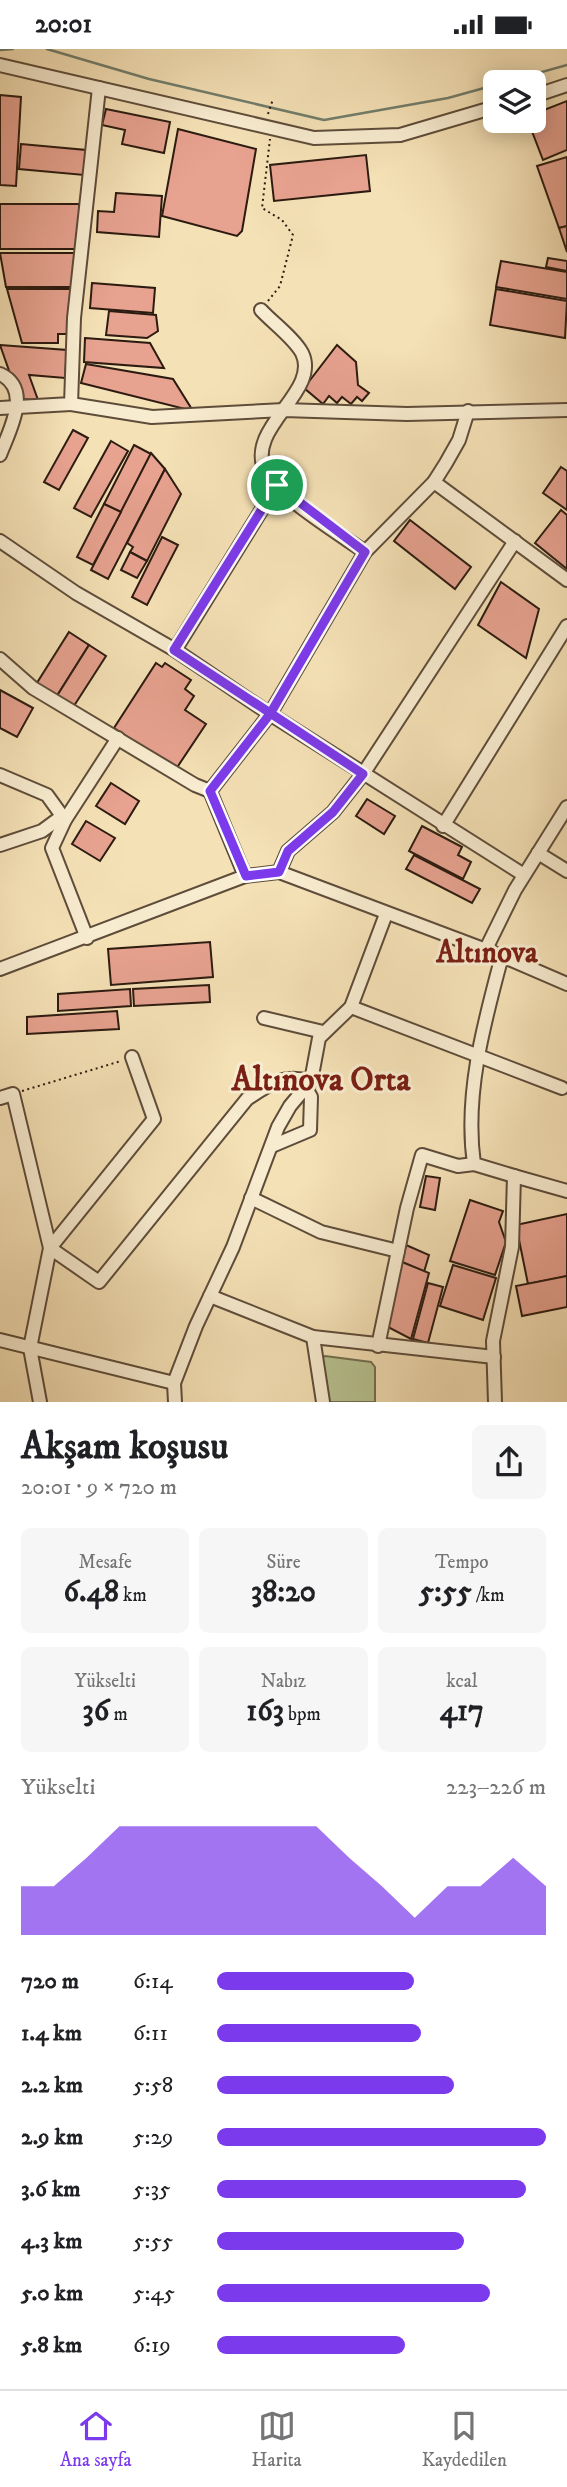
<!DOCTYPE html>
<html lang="tr">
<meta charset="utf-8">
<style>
body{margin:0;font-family:"IM FELL DW Pica",serif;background:#f6f6f6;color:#202124;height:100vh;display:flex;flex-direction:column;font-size:26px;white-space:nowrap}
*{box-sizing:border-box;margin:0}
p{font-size:23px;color:#757577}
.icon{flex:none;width:38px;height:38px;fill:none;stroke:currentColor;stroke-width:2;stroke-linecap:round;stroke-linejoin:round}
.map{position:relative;height:1353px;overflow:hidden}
.panel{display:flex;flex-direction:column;background:#fff;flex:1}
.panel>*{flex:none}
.fabs{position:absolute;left:483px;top:21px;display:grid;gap:14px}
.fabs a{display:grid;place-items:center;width:63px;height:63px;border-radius:10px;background:#fff;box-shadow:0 4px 18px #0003;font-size:35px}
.pin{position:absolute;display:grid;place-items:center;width:60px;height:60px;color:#fff;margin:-30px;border:4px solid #fff;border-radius:50%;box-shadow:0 2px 7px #0007}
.round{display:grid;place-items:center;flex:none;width:74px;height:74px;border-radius:10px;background:#f6f6f6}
.summary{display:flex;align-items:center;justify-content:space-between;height:119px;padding:0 21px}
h1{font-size:38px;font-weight:800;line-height:52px}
.stats{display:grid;grid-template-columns:repeat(3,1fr);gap:10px;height:119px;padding:7px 21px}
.stats div{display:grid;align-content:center;border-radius:10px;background:#f6f6f6;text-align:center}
.stats b{font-size:30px;font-weight:800}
.stats small{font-size:19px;font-weight:400}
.stats p{font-size:19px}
.chart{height:196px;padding:14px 21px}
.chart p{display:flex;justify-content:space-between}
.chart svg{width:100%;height:126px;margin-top:7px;fill:#7c3aed;opacity:.7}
ul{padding:0 21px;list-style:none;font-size:23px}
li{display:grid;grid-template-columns:112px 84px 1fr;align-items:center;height:52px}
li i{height:18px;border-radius:9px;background:#7c3aed}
.status{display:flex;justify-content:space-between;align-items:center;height:49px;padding:0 35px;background:#fff;direction:ltr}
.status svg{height:19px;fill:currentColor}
.tabs{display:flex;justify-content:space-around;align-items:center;height:98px;border-top:2px solid #e0e0e0;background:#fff;font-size:19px;color:#757577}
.tabs a{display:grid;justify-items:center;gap:4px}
.tabs .selected{color:#7c3aed}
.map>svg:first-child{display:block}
.green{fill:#b8c391;stroke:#726f50;stroke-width:2}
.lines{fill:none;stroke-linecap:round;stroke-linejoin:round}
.stream{stroke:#707d6b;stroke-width:2.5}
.building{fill:#e7a290;stroke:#2c1b10;stroke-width:2}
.minor-casing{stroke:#5e4c3a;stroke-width:16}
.path{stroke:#2c1b10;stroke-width:2;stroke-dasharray:2 3.5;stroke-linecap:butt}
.minor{stroke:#f8ecd0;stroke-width:12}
.route-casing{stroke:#fff;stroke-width:14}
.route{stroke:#7c3aed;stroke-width:9}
.labels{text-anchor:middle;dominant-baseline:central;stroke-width:6;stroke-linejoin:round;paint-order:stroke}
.quarter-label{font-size:30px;font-weight:bold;fill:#7a1f14;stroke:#f8ecd0}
.district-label{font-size:33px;font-weight:bold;fill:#7a1f14;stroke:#f8ecd0}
</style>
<div class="status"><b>20:01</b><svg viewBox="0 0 49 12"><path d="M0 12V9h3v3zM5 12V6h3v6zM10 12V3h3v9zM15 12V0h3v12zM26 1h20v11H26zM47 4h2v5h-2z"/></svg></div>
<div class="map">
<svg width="567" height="1353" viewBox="0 0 567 1353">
<rect width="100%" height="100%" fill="#f5e1b6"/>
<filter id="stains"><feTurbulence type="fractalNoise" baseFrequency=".00286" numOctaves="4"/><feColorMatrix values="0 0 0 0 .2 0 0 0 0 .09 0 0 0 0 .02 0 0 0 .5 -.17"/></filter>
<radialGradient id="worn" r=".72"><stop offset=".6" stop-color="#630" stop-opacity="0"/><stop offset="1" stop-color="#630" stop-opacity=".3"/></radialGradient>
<path class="green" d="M325,1307L371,1313L375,1318V1353H329L322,1309Z"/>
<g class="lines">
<g class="stream">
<path d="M47,0L149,30L324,71L448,49L495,36"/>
<path d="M0,1L13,0"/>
<path d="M506,33L567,16"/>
</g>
</g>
<g class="building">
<path d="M0,46L21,48L16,137L0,136Z"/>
<path d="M567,52V101L543,111L528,72H534V65Z"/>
<path d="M106,60L170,73L164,104L122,95L125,81L102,76Z"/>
<path d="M178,80L256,100L242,182L237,187L162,167Z"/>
<path d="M21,95L86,101L84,126L19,120Z"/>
<path d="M366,106L370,142L274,152L270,116Z"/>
<path d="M567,108V177L559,179L537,117Z"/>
<path d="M116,144L162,147L159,188L97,183L98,162L114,163Z"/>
<rect x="0" y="155" width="79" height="45"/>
<path d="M567,177V203L559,179Z"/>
<path d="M0,204H76V238H6Z"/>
<path d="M548,209L567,212V222L546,218Z"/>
<path d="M501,212L567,223V250L496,238Z"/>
<path d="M92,234L155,239L153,264L90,259Z"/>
<path d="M7,240H74L68,285H58V294H22Z"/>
<path d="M496,240L567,252L565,289L490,276Z"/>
<path d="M109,262L156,266L158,282L147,289L106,286Z"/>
<path d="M85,289L150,294L164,319L84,313Z"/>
<path d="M0,296L67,301L65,329L29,326L38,351L19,350Z"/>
<path d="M337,296L356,313L358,336L369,344L362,352L357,348L351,355L342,348L337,354L329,347L323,355L304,339Z"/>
<path d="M86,315L173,330L193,362L81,334Z"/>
<path d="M73,381L88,389L59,441L44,433Z"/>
<path d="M111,392L128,402L91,468L74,459Z"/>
<path d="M134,396L151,405L121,463L104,455Z"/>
<path d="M151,404L165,420L108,530L91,521Z"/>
<path d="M561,418L567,422V461L543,444Z"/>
<path d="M165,420L181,445L147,512L130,503L133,498L127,494Z"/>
<path d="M104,455L121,463L93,516L77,508Z"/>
<path d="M561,461L567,466V520L535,494Z"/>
<path d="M410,471L471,518L455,540L394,492Z"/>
<path d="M162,488L178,496L147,556L132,548Z"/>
<path d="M130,503L147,512L137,529L121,521Z"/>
<path d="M501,533L539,560L526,609L478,576Z"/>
<path d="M69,583L89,596L55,650L35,637Z"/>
<path d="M89,596L106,607L72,660L55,650Z"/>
<path d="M156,614L162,618L165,614L191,631L185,640L194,647L185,661L206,675L176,720L114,679Z"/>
<path d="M0,641L33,659L17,688L0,679Z"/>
<path d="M111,734L139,752L125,775L96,757Z"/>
<path d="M367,750L395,767L384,785L356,767Z"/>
<path d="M86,772L115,789L100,812L72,795Z"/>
<path d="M422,777L462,798L458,806L471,813L463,830L409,802Z"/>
<path d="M414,806L480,840L472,854L406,820Z"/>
<path d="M210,893L213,928L111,936L108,900Z"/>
<path d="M209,936L210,953L134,957L133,940Z"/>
<path d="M130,940L131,957L58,962V945Z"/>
<path d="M117,962L119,980L27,985V968Z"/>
<path d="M426,1127L440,1129L435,1161L420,1158Z"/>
<path d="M470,1151L503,1162L499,1173L506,1193L495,1226L450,1212Z"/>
<path d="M567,1165V1227L528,1235L516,1176Z"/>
<path d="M406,1196L429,1206L424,1223L402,1213Z"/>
<path d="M402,1213L429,1224L411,1290L386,1277Z"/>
<path d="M453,1216L496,1229L483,1271L440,1257Z"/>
<path d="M567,1227V1258L522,1267L516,1237Z"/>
<path d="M428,1234L443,1238L428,1294L413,1290Z"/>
</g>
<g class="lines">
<g class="minor-casing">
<g id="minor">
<path d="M0,16L314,89L400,86L495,58"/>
<path d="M534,47L567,36"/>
<path d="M261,261C273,274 294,289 302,304C321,343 245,378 265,422C276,446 341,486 365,503"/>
<path d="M0,325C33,340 9,382 0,406"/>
<path d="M71,355L152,368L284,361L407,365L567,361"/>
<path d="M0,359L71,355L74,269L99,39"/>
<path d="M468,362L459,391L446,414L434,433L365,503L270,665L524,826"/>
<path d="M434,433L567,531"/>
<path d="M0,492L76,544L175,601L270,665L210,742L245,827"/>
<path d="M175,601L277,436"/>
<path d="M0,610L33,639L195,736L210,742"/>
<path d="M0,726L47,746L65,771"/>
<path d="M443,777L567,577"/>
<path d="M0,796L42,782L61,768"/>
<path d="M538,804L567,822"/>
<path d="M279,823L288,802L333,763L363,725L515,492"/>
<path d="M87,889L52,799L65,771L118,689"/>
<path d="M485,902L515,841L567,758"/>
<path d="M0,920L245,827L279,823L502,907L567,935"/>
<path d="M351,958L562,1039"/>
<path d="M264,969L323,983"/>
<path d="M132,1008L154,1070L50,1199L99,1233L247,1050C271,1034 282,1025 311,1032"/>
<path d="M0,1049L13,1045L50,1199L30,1299L40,1353"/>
<path d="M272,1097L310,1081L311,1048L307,1041"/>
<path d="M514,1127L567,1142"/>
<path d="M251,1149L321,1183L398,1202"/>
<path d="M210,1247L313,1288L494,1308"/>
<path d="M313,1288L323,1353"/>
<path d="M0,1291L174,1334"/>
<path d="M378,1297L407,1159L422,1106L458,1117L474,1115"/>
<path d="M175,1353L174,1334L196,1277L233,1198L278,1078L290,1057L311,1032L319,989L351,958L386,865"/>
<path d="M495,1353L493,1292L512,1198L514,1127L474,1115C464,1046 484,974 502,907"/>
</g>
</g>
<g class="path">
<path d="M268,65L273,50"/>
<path d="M268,252L280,237L293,186L282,171L262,159L270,90"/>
<path d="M22,1042L121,1012"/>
</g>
<use href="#minor" class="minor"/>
</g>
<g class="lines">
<g class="route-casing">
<path id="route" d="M277,436L365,503L270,665L210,742L246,827L279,823L288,802L333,763L363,725L174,601L277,436"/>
</g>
<use href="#route" class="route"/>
</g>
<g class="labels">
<g class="quarter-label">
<text x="487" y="904">Altınova</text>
</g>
<g class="district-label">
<text x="321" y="1031">Altınova Orta</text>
</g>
</g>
<rect width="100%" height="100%" filter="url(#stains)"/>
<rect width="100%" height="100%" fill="url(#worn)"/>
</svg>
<div class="fabs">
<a><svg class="icon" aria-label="layers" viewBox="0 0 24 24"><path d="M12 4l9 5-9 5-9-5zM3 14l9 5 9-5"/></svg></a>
</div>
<div class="pin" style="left:277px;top:436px;background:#1e9e55"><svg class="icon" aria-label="arrive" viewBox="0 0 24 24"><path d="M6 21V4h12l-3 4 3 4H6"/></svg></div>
</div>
<section class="panel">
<div class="summary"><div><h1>Akşam koşusu</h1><p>20:01 · 9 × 720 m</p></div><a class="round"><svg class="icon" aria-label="share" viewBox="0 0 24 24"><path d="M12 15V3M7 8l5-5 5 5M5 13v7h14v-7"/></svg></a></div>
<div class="stats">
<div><p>Mesafe</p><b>6.48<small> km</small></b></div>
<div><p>Süre</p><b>38:20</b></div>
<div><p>Tempo</p><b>5:55<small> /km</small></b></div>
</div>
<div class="stats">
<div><p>Yükselti</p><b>36<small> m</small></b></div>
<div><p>Nabız</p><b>163<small> bpm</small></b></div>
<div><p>kcal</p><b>417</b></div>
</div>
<div class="chart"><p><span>Yükselti</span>223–226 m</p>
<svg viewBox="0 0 160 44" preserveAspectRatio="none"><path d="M0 44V27L10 27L20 17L30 6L40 6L50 6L60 6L70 6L80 6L90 6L100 17L110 27L120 38L130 27L140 27L150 17L160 27V44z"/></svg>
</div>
<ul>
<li><b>720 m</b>6:14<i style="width:60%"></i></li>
<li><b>1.4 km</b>6:11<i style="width:62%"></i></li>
<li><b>2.2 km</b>5:58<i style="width:72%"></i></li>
<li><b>2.9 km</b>5:29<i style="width:100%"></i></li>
<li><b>3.6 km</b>5:35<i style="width:94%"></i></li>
<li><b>4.3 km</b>5:55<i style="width:75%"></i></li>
<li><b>5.0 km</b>5:45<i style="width:83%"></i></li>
<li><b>5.8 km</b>6:19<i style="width:57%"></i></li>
</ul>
</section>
<nav class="tabs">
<a class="selected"><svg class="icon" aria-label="home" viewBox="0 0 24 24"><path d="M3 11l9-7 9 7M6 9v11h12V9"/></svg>Ana sayfa</a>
<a><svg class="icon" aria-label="map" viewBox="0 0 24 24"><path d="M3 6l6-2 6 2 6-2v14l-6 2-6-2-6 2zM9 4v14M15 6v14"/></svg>Harita</a>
<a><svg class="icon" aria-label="saved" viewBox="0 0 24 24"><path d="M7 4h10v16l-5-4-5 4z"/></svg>Kaydedilen</a>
</nav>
